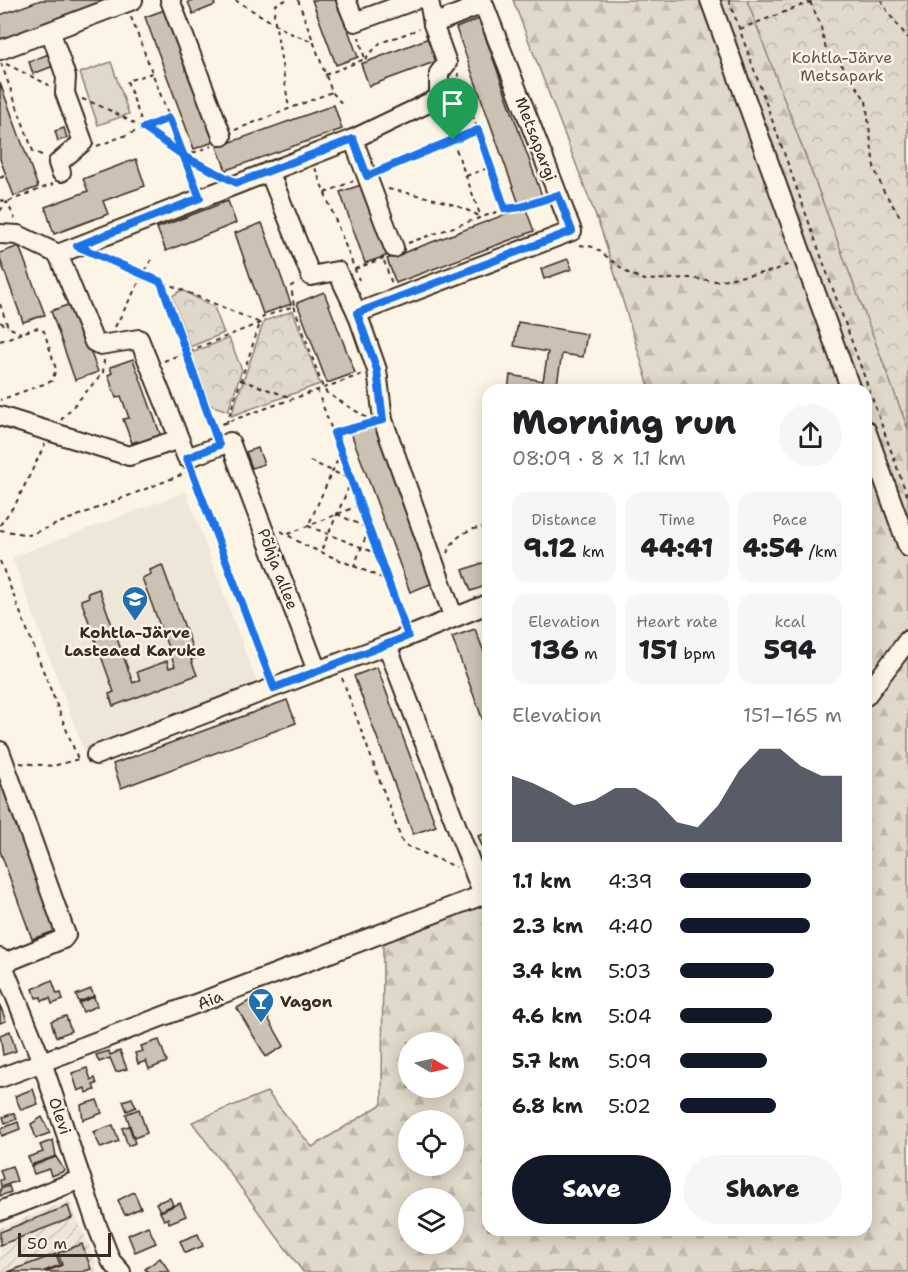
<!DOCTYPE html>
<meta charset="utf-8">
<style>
body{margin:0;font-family:"Shantell Sans",sans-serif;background:#f6f6f6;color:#202124;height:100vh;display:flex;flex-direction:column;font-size:22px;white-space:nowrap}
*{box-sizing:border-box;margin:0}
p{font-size:20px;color:#757577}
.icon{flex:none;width:33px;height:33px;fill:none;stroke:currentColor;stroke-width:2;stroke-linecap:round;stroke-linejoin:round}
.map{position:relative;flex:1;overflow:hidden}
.side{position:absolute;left:482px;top:384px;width:390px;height:852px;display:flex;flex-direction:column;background:#fff;border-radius:18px;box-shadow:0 3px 15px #0003}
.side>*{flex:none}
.needle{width:39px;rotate:99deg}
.tools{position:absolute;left:398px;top:1032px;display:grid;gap:12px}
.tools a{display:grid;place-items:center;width:66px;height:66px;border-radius:50%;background:#fff;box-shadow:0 3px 15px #0003;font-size:30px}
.scale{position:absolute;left:18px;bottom:15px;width:93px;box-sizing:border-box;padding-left:6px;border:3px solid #3b2a1e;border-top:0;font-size:16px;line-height:21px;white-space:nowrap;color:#3b2a1e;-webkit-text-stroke:4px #fcf5e5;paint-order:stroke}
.pin{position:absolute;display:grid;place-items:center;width:51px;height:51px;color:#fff;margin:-62px -26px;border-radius:50% 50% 50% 0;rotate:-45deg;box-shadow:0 0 6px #0007}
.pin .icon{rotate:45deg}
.round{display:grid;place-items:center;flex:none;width:63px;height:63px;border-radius:32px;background:#f6f6f6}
.head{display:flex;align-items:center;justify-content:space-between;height:102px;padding:0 30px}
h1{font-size:33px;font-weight:800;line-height:45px}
.metrics{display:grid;grid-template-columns:repeat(3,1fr);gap:9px;height:102px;padding:6px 30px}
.metrics div{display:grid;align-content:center;border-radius:15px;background:#f6f6f6;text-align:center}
.metrics b{font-size:26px;font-weight:800}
.metrics small{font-size:16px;font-weight:400}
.metrics p{font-size:16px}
.chart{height:168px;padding:12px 30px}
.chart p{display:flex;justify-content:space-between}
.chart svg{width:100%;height:108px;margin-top:6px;fill:#111827;opacity:.7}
.cta{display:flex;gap:12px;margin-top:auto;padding:12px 30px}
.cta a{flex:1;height:69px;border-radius:36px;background:#111827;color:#fff;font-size:24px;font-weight:800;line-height:69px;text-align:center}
.cta a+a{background:#f6f6f6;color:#202124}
ul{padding:0 30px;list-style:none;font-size:20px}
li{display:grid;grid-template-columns:96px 72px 1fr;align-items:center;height:45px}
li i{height:15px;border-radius:8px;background:#111827}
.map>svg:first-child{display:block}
.built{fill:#eee6d6}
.industrial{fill:url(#industrial-furrows)}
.grass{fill:#e0d8c8;stroke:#8e8173;stroke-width:1.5}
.forest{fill:url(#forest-firs);stroke:#8e8173;stroke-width:1.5;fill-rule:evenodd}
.park{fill:url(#park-crowns);stroke:#8e8173;stroke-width:1.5}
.building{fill:#ccc2b3;stroke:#3b2a1e;stroke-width:1.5}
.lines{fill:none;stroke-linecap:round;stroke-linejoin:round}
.minor-casing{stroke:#3b2a1e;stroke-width:22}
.path{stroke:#3b2a1e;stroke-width:2;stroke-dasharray:4.5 4.5;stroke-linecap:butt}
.minor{stroke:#fcf5e5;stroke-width:18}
.route-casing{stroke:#fff;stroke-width:12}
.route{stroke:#1a73e8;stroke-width:8}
.labels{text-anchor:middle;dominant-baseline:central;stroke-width:5;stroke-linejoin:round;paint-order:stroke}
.park-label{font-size:16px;fill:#645648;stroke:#fcf5e5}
.street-label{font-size:16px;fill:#3b2a1e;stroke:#fcf5e5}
.poi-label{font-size:16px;font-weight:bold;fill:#3b2a1e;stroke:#fcf5e5}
</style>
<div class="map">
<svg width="908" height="1272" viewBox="0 0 908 1272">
<defs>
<pattern id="industrial-furrows" width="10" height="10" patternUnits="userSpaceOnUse" patternTransform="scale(1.5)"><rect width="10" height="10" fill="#eee6d6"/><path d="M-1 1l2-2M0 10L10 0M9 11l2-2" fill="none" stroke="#cdc5b7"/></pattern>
<pattern id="forest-firs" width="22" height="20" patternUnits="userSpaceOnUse" patternTransform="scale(1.5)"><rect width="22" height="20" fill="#e0d8c8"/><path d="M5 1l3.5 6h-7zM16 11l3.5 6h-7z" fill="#c1baab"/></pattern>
<pattern id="park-crowns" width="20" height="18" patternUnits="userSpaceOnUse" patternTransform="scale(1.5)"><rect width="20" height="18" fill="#e0d8c8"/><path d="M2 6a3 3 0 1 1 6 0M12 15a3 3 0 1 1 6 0" fill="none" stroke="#c1baab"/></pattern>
</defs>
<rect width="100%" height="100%" fill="#fcf5e5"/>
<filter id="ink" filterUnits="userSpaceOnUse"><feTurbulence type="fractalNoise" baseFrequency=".0167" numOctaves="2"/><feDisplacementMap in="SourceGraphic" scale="12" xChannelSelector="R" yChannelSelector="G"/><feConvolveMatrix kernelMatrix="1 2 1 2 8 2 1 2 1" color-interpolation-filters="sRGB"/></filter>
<g filter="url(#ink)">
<path class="built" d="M186,492L258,686L84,751L12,557Z"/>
<path class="industrial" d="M69,1200L96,1262V1272H0V1228Z"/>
<path class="grass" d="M111,62L129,114L98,125L80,73Z"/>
<path class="forest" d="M513,0H908V1272H303L192,1122L267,1092L312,1147L382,1104L383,943L487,904L488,1230H866V390H650L602,232ZM408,1042H453V1088H408ZM408,1120H453V1166H408ZM408,1198H453V1244H408Z"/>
<g class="park">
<path d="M747,0H908V429Z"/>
<path d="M182,290L214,307L224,333L190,347L172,296Z"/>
<path d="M293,311L320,384L231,416L264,321Z"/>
<path d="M229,338L242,370L228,411L210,405L191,353Z"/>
</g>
<g class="building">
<path d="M41,0H111L0,41V15Z"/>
<path d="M193,0H213L215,5L193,14L188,2Z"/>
<path d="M312,0H337L358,57L336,65Z"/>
<path d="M167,9L216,141L194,149L145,17Z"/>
<path d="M479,19L542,196L519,204L456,28Z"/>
<path d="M429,38L437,61L369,86L361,64Z"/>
<path d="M51,53L56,65L33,74L29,62Z"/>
<path d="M0,83L38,187L14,196L0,159Z"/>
<path d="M334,105L342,129L226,170L217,147Z"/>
<path d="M64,128L67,138L58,141L55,131Z"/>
<path d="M136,159L145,186L103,201L108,214L54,234L45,207L88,191L83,179Z"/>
<path d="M364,184L389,255L365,263L340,192Z"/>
<path d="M228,201L236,223L166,251L157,228Z"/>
<path d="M525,207L534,231L396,283L387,259Z"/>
<path d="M262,223L291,304L263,314L235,233Z"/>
<path d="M19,246L45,315L23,322L0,259V253Z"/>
<path d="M568,259L572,269L544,279L541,269Z"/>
<path d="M324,292L355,373L327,383L297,303Z"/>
<path d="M73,303L98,372L75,380L51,311Z"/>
<path d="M518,322L587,334L583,357L562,354L557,384L577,387V390H508L510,375L543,381L548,352L514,346Z"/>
<path d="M133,359L162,439L139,448L137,441L132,443L123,419L129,418L121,396L116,398L108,375L112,373L110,367Z"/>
<path d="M374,424L433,583L410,592L351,433Z"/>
<path d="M258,448L264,464L252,468L246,452Z"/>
<path d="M488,561V585L471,591L463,570Z"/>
<path d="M162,565L196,658L191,660L197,675L113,706L109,694L114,692L81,600L89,597L88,593L99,589L133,683L140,680L137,672L167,661L169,668L175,666L142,578L151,574L150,570Z"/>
<path d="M475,629L488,662V734L452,637Z"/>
<path d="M377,667L436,826L413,834L354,676Z"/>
<path d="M287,700L296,723L121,788L113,764Z"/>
<path d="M0,781L55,931L32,939L0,851Z"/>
<path d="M488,833V850L484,851L478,836Z"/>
<path d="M52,980L57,994L61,993L63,1000L52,1004L50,998L42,1001L41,997L36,998L33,989Z"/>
<path d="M91,989L94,996L79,1002L76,995Z"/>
<path d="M94,997L97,1006L83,1012L79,1003Z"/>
<path d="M256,997L284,1046L266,1057L237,1008Z"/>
<path d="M0,1005L6,1021L0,1023Z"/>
<path d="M66,1016L71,1031L56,1037L51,1021Z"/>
<path d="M10,1031L16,1051L3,1055L0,1035Z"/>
<path d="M159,1040L167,1062L149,1069L146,1061L138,1064L135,1053L143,1051L141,1046Z"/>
<path d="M109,1051L110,1055L120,1051L127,1069L116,1072L110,1058L99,1062L96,1055Z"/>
<path d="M87,1068L91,1080L95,1078L97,1084L93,1085L95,1090L86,1093L85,1088L78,1091L72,1073Z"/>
<path d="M33,1089L38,1104L21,1110L15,1096Z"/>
<path d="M132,1098L136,1107L127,1111L123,1101Z"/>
<path d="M97,1100L102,1113L83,1120L81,1105Z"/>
<path d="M139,1109L147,1133L134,1138L126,1114Z"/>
<path d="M14,1113L17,1119L5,1123L3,1117Z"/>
<path d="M42,1117L50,1133L36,1138L31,1124Z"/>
<path d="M18,1122L20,1129L2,1136L0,1129Z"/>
<path d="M113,1125L119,1141L101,1148L93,1132Z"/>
<path d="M129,1126L135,1143L128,1146L122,1128Z"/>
<path d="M53,1140L56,1156L31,1165L28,1157L43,1152L40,1145Z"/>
<path d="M56,1157L65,1171L51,1176L49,1169L34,1174L31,1166Z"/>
<path d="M12,1166L17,1181L1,1187L0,1180L3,1179L0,1170Z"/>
<path d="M9,1186L11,1192L0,1196V1189Z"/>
<path d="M134,1192L141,1208L125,1215L118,1200Z"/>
<path d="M170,1198L173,1205L160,1211L156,1203Z"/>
<path d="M180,1203L186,1216L169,1223L168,1218L164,1220L160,1212Z"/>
<path d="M68,1206L72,1218L0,1245V1232Z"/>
<path d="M148,1226L156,1243L135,1252L128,1235Z"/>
<path d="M198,1234L203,1246L185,1253L180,1241Z"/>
<path d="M82,1244L91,1269L82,1272H45L62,1265L58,1253Z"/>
<path d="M56,1254L60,1265L42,1272H8Z"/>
<path d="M160,1258L170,1272H148L145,1269Z"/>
</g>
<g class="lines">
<g class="minor-casing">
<g id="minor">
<path d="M170,0L222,136"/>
<path d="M346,0L355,22L415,0"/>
<path d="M429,0L433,24"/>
<path d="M710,0L851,390"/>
<path d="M51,33L66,77L65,93L83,142L58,163L61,172"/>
<path d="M0,50L133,0"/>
<path d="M353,139L439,98V73L447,63L433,24L483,4"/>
<path d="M269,171L311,276L337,271L357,313L377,370L383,420L453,616"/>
<path d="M0,234L18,235L58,254L94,342L100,345L139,339L187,458L230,442L317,671L387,645L483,895"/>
<path d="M58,254L353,139L394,248"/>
<path d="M357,313L572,231L482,0"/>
<path d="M0,416L129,456L179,439"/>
<path d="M866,430L908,547"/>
<path d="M387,645L488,604"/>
<path d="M866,696L908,640"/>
<path d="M0,751L66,935L63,939L2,964"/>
<path d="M96,755L317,671"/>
<path d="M0,958L42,1062L96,1223L111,1261L121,1272"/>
<path d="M0,1078L488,893"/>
<path d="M0,1211L81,1179"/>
</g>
</g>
<g class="path">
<path d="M235,0L290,33L313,42"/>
<path d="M286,0L275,5L274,15L289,108"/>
<path d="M298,0L332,92L342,104"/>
<path d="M729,0L908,498"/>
<path d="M881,0L889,14L908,38"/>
<path d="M810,2L820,23L827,54L843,66L866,101L874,167L883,190L901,218"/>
<path d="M131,17L195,185"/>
<path d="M740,29L816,0"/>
<path d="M365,59L380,43L419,29"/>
<path d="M1,63L33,151L46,157"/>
<path d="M6,64L49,85"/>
<path d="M325,75L365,59L359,37"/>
<path d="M82,99C133,116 174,152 221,175"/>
<path d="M144,128L127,81L152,73"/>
<path d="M235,130L332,92"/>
<path d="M453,141L481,217"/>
<path d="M97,146L169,119"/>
<path d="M184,156L212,146"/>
<path d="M315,168L359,280"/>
<path d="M380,170L478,130"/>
<path d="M466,176L491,167"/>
<path d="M0,178L4,176"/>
<path d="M388,189C421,196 450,200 481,217"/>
<path d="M325,193L353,181"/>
<path d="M0,200L7,202L53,184"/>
<path d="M505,209L543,200"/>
<path d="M0,211L7,202L15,219"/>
<path d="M408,243L505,209L458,73"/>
<path d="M580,245L594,247L628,273L645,280L689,278L716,281L773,271L789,264"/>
<path d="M97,254L260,323L225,428"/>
<path d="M384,261L392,284"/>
<path d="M355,269L384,258"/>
<path d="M161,282L214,431"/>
<path d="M0,304L8,327L21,333"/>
<path d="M294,306L323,388L327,393L367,418"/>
<path d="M0,322L8,327"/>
<path d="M115,327L151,260"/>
<path d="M0,341L36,328L44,331L56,369L52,381L0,400"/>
<path d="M164,361L260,323L263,317L294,306L291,286L298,282"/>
<path d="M241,380L292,398"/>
<path d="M317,390L404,624"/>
<path d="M61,420L103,373L104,360"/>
<path d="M213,427L363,374"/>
<path d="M334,433L369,423"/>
<path d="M341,452L308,526L378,554"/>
<path d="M310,461L352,480L321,551"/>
<path d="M192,471L269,674"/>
<path d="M337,514L369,529L354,566"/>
<path d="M0,525L16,503L45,444"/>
<path d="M0,530L29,535L186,473"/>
<path d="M281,531L304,545L387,580"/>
<path d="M288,534L360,505"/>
<path d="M447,553C454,537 469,526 488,528"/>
<path d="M0,561L78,759"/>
<path d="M342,678L403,844L456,867"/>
<path d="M20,763L53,766L79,759"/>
</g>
<use href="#minor" class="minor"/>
</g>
</g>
<g class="lines" filter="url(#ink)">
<g class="route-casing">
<path id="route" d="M453,140L367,176L353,139L237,183L185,157L184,156L144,128L169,118L200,198L77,246L161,282L219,445L187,458L274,688L408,636L334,433L383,420L377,370L357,313L572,231L558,195L521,207L505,209L478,130L453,140"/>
</g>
<use href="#route" class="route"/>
</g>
<defs>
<g id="school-pin" transform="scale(1.35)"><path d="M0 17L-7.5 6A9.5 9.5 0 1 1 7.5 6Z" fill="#1f6fb2" stroke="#fcf5e5"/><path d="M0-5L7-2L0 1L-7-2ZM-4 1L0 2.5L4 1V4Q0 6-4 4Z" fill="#fff"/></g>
<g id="bar-pin" transform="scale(1.35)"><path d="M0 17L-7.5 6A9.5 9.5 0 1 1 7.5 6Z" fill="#1f6fb2" stroke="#fcf5e5"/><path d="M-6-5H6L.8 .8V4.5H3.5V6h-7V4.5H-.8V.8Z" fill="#fff"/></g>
</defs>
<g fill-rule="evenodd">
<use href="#school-pin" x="135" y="599"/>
<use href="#bar-pin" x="261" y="1001"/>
</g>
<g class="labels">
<g class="park-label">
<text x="842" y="57">Kohtla-Järve<tspan x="842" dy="18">Metsapark</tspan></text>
</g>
<g class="street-label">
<text transform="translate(536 139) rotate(69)">Metsapargi</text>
<text transform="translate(278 569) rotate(69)">Põhja allee</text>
<text transform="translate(210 1000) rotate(-21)">Aia</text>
<text transform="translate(60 1116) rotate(71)">Olevi</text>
</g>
<g class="poi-label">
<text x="135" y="632">Kohtla-Järve<tspan x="135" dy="18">Lasteaed Karuke</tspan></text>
<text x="280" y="1001" text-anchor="start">Vagon</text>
</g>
</g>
</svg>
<div class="tools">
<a><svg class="needle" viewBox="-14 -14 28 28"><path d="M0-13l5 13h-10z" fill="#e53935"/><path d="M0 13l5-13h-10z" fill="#757577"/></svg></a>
<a><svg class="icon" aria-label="locate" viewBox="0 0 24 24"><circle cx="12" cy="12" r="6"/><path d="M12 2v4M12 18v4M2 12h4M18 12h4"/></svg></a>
<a><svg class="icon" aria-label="layers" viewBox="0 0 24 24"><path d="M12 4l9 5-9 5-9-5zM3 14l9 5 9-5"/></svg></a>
</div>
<div class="scale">50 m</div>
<div class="pin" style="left:453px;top:140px;background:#1e9e55"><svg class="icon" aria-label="arrive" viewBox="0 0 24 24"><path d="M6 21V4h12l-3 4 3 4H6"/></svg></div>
<section class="side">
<div class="head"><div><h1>Morning run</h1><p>08:09 · 8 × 1.1 km</p></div><a class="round"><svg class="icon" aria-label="share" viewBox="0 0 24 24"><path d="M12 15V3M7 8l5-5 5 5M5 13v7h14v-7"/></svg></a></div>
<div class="metrics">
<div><p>Distance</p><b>9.12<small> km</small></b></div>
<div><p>Time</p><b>44:41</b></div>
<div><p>Pace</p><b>4:54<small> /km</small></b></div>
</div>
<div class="metrics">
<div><p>Elevation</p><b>136<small> m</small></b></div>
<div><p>Heart rate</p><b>151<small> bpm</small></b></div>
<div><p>kcal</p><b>594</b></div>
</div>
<div class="chart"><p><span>Elevation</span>151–165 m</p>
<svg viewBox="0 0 160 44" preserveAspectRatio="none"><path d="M0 44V17L10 20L20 24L30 29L40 27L50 22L60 22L70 27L80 36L90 38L100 29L110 15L120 6L130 6L140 13L150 17L160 17V44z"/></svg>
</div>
<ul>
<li><b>1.1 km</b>4:39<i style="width:81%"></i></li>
<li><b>2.3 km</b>4:40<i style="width:80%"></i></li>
<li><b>3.4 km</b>5:03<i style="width:58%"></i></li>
<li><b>4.6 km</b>5:04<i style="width:57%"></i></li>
<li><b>5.7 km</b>5:09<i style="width:54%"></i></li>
<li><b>6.8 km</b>5:02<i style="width:59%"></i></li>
</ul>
<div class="cta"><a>Save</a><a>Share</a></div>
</section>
</div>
